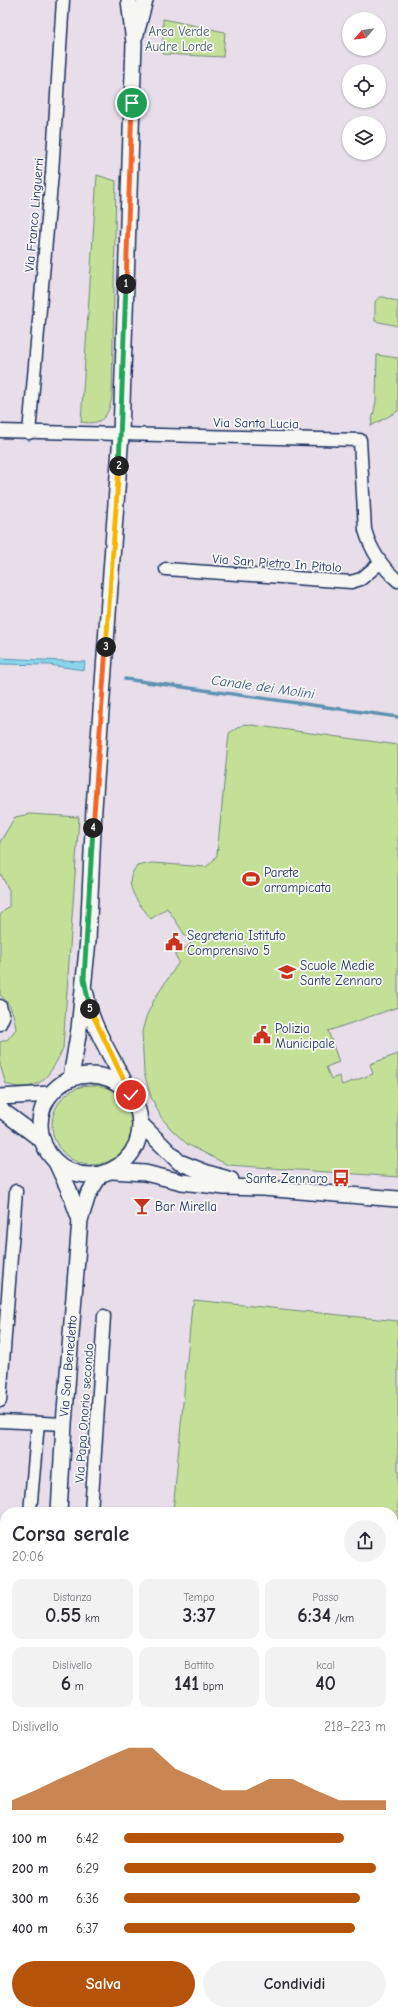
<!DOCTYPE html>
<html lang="it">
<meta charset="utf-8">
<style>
body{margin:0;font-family:"Comic Neue",sans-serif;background:#f2f2f3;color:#2b2b33;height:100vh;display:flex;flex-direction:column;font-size:15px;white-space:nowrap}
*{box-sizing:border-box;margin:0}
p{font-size:13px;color:#7c7c81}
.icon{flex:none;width:22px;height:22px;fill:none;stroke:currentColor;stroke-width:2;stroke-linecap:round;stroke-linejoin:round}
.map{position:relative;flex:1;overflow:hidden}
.panel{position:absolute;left:0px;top:1507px;width:398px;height:508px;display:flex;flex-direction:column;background:#fff;border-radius:16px 16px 0 0;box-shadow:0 1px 3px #0004}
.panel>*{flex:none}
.needle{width:26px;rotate:242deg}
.tools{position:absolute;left:342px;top:12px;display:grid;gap:8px}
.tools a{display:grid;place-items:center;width:44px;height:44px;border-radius:50%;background:#fff;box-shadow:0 1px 3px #0004;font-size:20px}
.pin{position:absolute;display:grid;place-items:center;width:34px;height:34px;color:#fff;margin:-17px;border:2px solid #fff;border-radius:50%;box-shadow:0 1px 4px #0007}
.km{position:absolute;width:20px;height:20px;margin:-10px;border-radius:50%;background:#222;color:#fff;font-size:11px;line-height:20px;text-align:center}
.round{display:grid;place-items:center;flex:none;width:42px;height:42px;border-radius:21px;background:#f2f2f3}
.headline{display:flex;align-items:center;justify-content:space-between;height:68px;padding:0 12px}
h1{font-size:22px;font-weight:600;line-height:30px}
.figures{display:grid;grid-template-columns:repeat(3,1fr);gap:6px;height:68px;padding:4px 12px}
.figures div{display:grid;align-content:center;border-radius:10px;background:#f2f2f3;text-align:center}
.figures b{font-size:20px;font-weight:600}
.figures small{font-size:11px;font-weight:400}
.figures p{font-size:11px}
.chart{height:112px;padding:8px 12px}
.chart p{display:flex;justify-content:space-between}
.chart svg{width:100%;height:72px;margin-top:4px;fill:#b45309;opacity:.7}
.cta{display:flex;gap:8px;margin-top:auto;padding:8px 12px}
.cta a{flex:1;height:46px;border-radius:24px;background:#b45309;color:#fff;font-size:16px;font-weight:600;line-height:46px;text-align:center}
.cta a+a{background:#f2f2f3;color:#2b2b33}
ul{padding:0 12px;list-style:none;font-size:13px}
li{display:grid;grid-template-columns:64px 48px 1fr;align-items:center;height:30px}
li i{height:10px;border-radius:5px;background:#b45309}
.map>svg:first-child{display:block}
.green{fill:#c4e097;stroke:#70887a}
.water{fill:#89d5e9;stroke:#5d93b1}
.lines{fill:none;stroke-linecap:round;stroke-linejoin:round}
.stream{stroke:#5d93b1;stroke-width:3.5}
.minor-casing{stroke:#1b2f5e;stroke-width:15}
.tertiary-casing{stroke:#1b2f5e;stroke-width:18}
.trunk-casing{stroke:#1b2f5e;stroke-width:24}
.minor{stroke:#f6f6f2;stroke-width:12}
.tertiary{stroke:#f6f6f2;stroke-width:15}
.trunk{stroke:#f6f6f2;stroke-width:21}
.split-1-casing{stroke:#fff;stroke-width:8}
.split-2-casing{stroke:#fff;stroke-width:8}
.split-3-casing{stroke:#fff;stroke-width:8}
.split-4-casing{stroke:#fff;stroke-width:8}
.split-5-casing{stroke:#fff;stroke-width:8}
.split-6-casing{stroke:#fff;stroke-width:8}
.split-1{stroke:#f0652b;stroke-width:5}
.split-2{stroke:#22a559;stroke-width:5}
.split-3{stroke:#f5b400;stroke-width:5}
.split-4{stroke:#f0652b;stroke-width:5}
.split-5{stroke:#22a559;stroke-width:5}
.split-6{stroke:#f5b400;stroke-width:5}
.labels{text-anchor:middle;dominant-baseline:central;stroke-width:3.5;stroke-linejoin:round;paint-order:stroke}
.park-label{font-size:13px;fill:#455b6c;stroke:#f6f6f2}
.street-label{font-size:13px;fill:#1b2f5e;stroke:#f6f6f2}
.poi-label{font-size:13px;fill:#1b2f5e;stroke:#f6f6f2;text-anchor:start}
.water-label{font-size:14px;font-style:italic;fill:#365881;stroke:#f6f6f2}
</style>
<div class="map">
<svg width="398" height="2015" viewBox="0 0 398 2015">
<rect width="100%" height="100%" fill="#e7dee9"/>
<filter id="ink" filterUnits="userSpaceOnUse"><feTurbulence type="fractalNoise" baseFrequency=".025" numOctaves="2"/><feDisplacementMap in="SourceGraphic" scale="8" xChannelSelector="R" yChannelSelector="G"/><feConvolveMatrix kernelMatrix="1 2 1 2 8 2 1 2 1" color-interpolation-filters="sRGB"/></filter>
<g filter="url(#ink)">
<g class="green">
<path d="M163,19L225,32L223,57L163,54Z"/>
<path d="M97,175L116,181L112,396C109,416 102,426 81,422Z"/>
<path d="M379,297H384L398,302V326L375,321V302Z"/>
<path d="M377,355L398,358V411L371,426L376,401Z"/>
<path d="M244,724L398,745V1007L328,1031L339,1062L326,1067L331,1079L339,1076L342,1085L373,1074L370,1064L398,1054V1177L228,1165L187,1144L171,1129L161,1117L151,1097L144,1073L142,1032L146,1017L155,998L179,962L175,955L191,944L167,908L151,919C140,904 120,885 137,866L152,863L206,867L212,862L217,855L229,733Z"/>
<path d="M30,814L79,817L63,1048C51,1075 39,1095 6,1084L0,1065V1042L8,1039L16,1029C14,1015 11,1003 0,995V915L9,906V890L0,873V842L15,817Z"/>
<circle cx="92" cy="1125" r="40"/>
<path d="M194,1300L398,1321V1772L393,1771V1512H173L192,1305H193Z"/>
<path d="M232,2010H329L321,2015H237Z"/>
</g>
<path class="water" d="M0,658L85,662L84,670L49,665L0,664Z"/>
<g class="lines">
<path class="stream" d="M125,679L398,717"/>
<g class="minor-casing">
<g id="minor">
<path d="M0,431L360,440L365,530C371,551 382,567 398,581"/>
<path d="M29,433L52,173L63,0"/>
<path d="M166,569L351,582L361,579L380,563"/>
<path d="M0,1006L3,1017L0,1024"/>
<path d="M0,1401L16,1191"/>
<path d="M0,1421L64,1424"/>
<path d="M30,1512L38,1423"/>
<path d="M91,1512L104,1316"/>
<path d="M0,1550H5"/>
<path d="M0,1622L5,1612"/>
<path d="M393,1772H398"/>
<path d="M0,1815L5,1828"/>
<path d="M393,1955H398"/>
<path d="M0,1985L5,1982"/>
<path d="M27,2015L28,2010"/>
</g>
</g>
<g class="tertiary-casing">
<g id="tertiary">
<path d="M136,34L145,0"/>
<path d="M86,994C90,1025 114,1060 128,1089"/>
<circle cx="90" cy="1125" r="50"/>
<path d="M71,1078L79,1029L88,940L94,808L121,434L134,43L129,0"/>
<path d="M0,1097L50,1094"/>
<path d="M0,1109L43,1141"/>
<path d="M141,1124L179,1162L207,1173L231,1180"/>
<path d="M56,1162L69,1190L80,1220"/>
<path d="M112,1171L145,1173L182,1182L225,1187L263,1188L398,1199"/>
<path d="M59,1512L64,1424L80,1220L88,1195L100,1175"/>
<path d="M163,2015L164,2010"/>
</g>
</g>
<g class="trunk-casing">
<g id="trunk">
<path d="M393,1994L398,1992"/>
<path d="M215,2010L221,2015"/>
<path d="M352,2015L361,2010"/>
<path d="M393,2015L398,2013"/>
</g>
</g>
<use href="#minor" class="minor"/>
<use href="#tertiary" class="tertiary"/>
<use href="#trunk" class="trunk"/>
</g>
</g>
<g class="lines" filter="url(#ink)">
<g class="split-1-casing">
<path id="split-1" d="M126,284L132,103"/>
</g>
<g class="split-2-casing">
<path id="split-2" d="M119,466L126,284"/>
</g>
<g class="split-3-casing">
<path id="split-3" d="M106,647L119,466"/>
</g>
<g class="split-4-casing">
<path id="split-4" d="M93,828L106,647"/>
</g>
<g class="split-5-casing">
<path id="split-5" d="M90,1009L84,979L93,828"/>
</g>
<g class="split-6-casing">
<path id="split-6" d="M90,1009L131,1095"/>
</g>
<use href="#split-1" class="split-1"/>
<use href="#split-2" class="split-2"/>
<use href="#split-3" class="split-3"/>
<use href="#split-4" class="split-4"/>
<use href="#split-5" class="split-5"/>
<use href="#split-6" class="split-6"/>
</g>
<defs>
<g id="stadium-bare" transform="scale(1.38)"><path d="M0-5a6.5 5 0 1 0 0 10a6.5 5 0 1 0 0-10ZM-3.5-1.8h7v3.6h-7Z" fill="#c8321e" stroke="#f6f6f2" stroke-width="2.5" paint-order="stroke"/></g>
<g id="civic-bare" transform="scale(1.38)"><path d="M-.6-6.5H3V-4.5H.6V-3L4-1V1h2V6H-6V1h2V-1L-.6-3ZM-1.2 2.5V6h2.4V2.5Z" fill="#c8321e" stroke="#f6f6f2" stroke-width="2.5" paint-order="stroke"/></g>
<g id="school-bare" transform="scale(1.38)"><path d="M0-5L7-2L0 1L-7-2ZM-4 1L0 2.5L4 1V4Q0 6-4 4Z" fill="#c8321e" stroke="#f6f6f2" stroke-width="2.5" paint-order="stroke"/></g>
<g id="bus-bare" transform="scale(1.38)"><path d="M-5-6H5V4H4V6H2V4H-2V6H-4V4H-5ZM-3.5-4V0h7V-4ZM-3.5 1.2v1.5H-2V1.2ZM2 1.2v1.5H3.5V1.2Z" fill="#c8321e" stroke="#f6f6f2" stroke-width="2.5" paint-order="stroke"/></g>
<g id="bar-bare" transform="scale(1.38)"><path d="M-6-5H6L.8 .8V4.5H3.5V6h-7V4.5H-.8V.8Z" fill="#c8321e" stroke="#f6f6f2" stroke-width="2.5" paint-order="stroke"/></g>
</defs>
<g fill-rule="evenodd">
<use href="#stadium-bare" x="251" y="879"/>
<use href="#civic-bare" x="174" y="942"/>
<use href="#school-bare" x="287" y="972"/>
<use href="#civic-bare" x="262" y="1035"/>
<use href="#bus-bare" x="341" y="1178"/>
<use href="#bar-bare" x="142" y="1206"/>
</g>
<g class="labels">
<g class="park-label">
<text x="179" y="31">Area Verde<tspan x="179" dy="15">Audre Lorde</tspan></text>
</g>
<g class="street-label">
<text transform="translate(34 215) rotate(-85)">Via Franco Linguerri</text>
<text transform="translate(256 423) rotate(1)">Via Santa Lucia</text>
<text transform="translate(277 563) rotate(4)">Via San Pietro In Pitolo</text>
<text transform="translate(68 1366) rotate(-85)">Via San Benedetto</text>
<text transform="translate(84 1413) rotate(-86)">Via Papa Onorio secondo</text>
</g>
<g class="poi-label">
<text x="264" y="872">Parete<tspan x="264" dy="15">arrampicata</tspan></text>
<text x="187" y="935">Segreteria Istituto<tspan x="187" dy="15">Comprensivo 5</tspan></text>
<text x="300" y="965">Scuole Medie<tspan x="300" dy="15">Sante Zennaro</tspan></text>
<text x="275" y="1028">Polizia<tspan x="275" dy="15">Municipale</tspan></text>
<text x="328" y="1178" text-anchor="end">Sante Zennaro</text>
<text x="155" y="1206">Bar Mirella</text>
</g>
<g class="water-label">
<text transform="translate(263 687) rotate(8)">Canale dei Molini</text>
</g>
</g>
</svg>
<div class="tools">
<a><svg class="needle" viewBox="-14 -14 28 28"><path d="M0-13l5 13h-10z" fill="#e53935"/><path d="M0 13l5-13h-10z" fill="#7c7c81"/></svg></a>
<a><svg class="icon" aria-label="locate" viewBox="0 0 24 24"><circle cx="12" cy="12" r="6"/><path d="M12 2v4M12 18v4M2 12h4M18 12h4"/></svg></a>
<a><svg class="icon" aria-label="layers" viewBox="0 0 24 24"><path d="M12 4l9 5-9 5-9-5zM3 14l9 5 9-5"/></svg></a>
</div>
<div class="pin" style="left:132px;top:103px;background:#1e9e55"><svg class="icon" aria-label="arrive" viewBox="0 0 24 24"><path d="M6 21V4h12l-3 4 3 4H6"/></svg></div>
<div class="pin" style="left:131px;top:1095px;background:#d93025"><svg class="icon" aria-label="check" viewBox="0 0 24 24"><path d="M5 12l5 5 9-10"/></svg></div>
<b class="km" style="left:126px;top:284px">1</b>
<b class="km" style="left:119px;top:466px">2</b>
<b class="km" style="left:106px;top:647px">3</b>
<b class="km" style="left:93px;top:828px">4</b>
<b class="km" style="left:90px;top:1009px">5</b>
<section class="panel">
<div class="headline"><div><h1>Corsa serale</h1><p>20:06</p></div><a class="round"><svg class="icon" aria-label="share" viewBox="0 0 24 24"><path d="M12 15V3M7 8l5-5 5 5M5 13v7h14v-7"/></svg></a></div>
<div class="figures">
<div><p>Distanza</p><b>0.55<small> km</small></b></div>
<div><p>Tempo</p><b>3:37</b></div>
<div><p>Passo</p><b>6:34<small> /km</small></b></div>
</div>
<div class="figures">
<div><p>Dislivello</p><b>6<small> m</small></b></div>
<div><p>Battito</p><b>141<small> bpm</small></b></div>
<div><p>kcal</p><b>40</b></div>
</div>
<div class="chart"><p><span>Dislivello</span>218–223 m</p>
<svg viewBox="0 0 160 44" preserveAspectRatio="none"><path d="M0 44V38L10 32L20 25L30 19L40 12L50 6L60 6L70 19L80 25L90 32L100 32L110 25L120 25L130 32L140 38L150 38L160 38V44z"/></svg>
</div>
<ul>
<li><b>100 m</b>6:42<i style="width:84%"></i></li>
<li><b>200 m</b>6:29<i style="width:96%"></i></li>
<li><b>300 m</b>6:36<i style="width:90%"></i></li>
<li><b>400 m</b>6:37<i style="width:88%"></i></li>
</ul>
<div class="cta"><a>Salva</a><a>Condividi</a></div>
</section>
</div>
